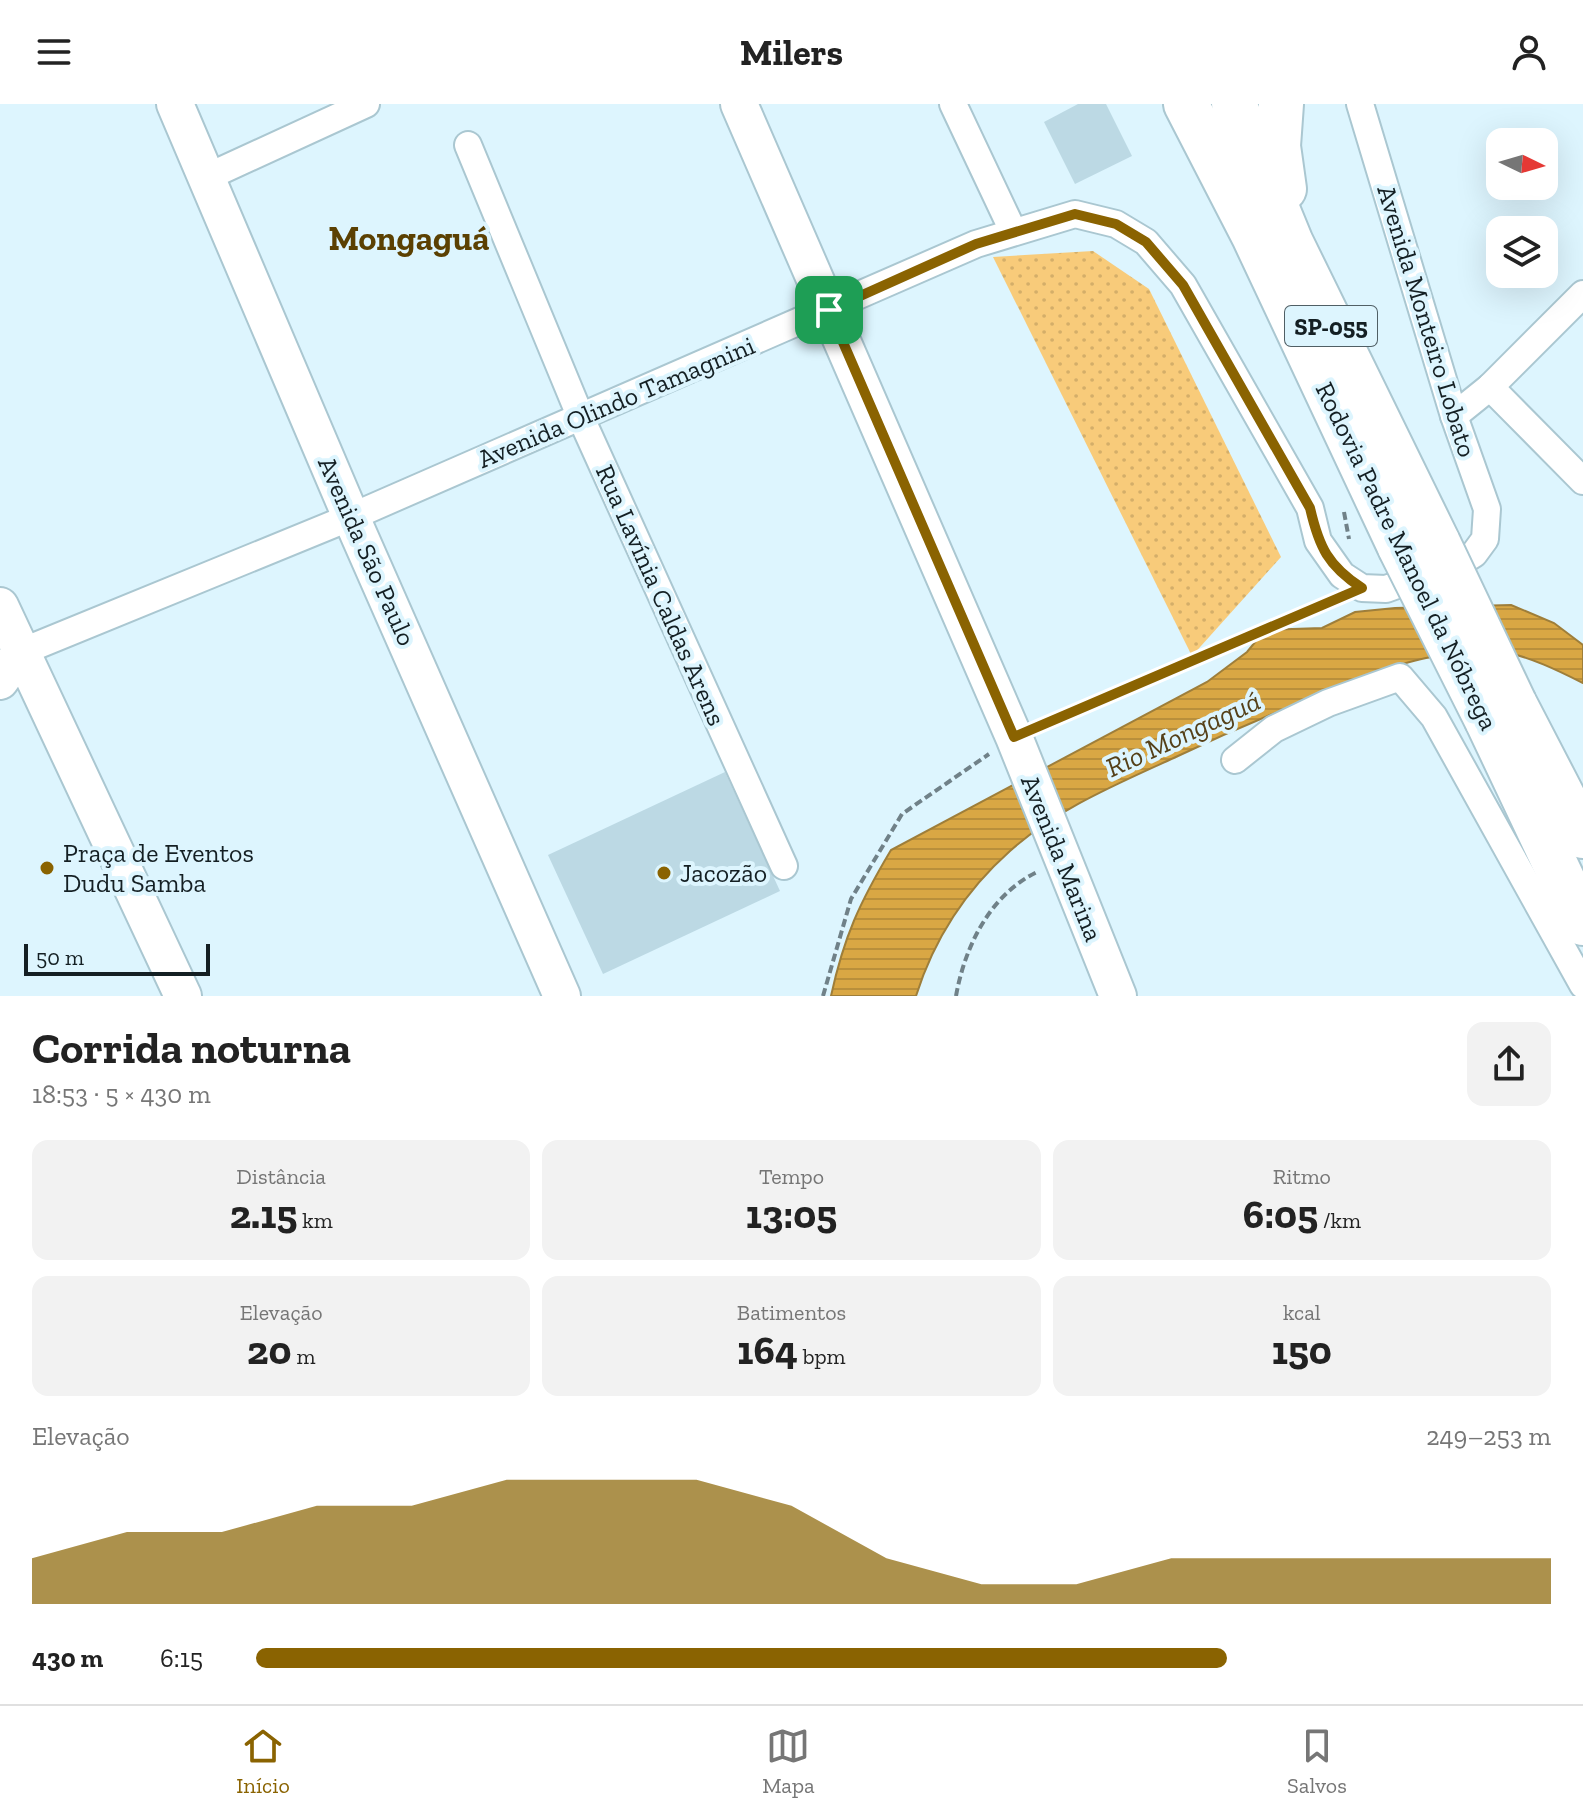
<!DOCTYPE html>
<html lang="pt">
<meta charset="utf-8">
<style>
body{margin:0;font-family:"Zilla Slab",serif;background:#f2f2f2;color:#222;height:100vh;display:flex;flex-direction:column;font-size:30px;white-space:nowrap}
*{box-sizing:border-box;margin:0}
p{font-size:26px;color:#767676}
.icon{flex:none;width:44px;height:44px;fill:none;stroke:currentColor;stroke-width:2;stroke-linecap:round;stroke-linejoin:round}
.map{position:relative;height:892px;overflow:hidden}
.sheet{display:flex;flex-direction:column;background:#fff;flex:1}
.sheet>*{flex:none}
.needle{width:52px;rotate:95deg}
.controls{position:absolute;left:1486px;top:24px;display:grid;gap:16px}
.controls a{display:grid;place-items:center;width:72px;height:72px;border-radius:16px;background:#fff;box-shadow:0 8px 32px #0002;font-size:40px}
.scale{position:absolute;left:24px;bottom:20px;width:186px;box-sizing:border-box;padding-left:8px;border:4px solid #141f23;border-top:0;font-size:22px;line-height:28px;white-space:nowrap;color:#141f23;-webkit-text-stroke:6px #ddf5fe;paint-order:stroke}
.pin{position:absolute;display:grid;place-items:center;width:68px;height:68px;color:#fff;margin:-34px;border-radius:16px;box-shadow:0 4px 12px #0006}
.round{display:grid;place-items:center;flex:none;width:84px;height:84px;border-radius:16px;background:#f2f2f2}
.summary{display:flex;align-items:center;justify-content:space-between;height:136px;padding:0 32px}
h1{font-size:44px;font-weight:700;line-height:60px}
.figures{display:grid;grid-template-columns:repeat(3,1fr);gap:12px;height:136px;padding:8px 32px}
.figures div{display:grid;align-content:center;border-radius:16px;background:#f2f2f2;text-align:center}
.figures b{font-size:40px;font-weight:700}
.figures small{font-size:22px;font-weight:400}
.figures p{font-size:22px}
.chart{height:224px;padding:16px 32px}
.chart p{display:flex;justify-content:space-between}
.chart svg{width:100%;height:144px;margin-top:8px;fill:#8a6301;opacity:.7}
ul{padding:0 32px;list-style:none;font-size:26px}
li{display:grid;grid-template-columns:128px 96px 1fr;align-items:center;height:60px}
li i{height:20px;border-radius:10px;background:#8a6301}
header{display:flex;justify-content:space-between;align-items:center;height:104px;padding:0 32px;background:#fff;font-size:36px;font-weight:700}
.tab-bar{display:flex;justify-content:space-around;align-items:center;height:112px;border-top:2px solid #e0e0e0;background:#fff;font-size:22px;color:#767676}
.tab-bar a{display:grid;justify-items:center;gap:4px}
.tab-bar .on{color:#8a6301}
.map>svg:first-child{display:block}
.green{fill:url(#green-dots)}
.water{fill:url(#water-rules);stroke:#9e7e3a;stroke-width:2}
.building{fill:#bcd9e4}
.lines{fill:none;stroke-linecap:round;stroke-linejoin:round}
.street-casing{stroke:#aac7d1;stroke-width:30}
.secondary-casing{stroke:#aac7d1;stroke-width:40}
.highway-casing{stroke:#aac7d1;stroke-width:48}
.path{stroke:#708188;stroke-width:4;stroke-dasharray:8 4;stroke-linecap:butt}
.street{stroke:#fff;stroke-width:26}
.secondary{stroke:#fff;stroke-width:36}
.highway{stroke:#fff;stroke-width:44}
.highway-bridge-casing{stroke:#aac7d1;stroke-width:48;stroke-linecap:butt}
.highway-bridge{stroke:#fff;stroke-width:44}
.route-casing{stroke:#fff;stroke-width:16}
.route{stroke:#8a6301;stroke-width:10}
.poi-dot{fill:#8a6301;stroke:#ddf5fe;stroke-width:3}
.labels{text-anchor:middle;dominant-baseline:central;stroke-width:8;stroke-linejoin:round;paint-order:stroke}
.shield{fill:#ddf5fe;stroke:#505f65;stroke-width:2}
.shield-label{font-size:24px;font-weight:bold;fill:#141f23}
.street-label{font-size:26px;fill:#141f23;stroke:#ddf5fe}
.poi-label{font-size:26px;fill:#141f23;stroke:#ddf5fe;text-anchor:start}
.water-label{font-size:28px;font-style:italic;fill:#554018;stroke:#ddf5fe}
.district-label{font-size:34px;font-weight:bold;fill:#5b4002;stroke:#ddf5fe}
</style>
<header><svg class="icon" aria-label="menu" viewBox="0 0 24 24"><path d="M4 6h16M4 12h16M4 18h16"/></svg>Milers<svg class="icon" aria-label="person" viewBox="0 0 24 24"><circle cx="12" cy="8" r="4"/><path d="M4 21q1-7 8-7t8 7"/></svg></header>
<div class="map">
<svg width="1583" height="892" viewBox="0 0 1583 892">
<defs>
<pattern id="green-dots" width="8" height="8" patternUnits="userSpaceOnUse" patternTransform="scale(2)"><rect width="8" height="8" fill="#f8cb7a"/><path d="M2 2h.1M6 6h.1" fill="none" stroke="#d4ae69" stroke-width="1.8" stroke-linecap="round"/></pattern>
<pattern id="water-rules" width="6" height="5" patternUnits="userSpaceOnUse" patternTransform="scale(2)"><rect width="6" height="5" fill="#d9a744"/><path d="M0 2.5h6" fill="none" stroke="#b98f3b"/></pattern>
</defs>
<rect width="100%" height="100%" fill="#ddf5fe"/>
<path class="green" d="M1093,147L1149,185L1281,453L1192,552L993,153Z"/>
<path class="water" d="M1511,501L1554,519L1583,541V579C1563,569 1525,550 1504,549C1478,548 1451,549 1426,554C1400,559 1375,570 1351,579C1292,601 1235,625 1178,652C1120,679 1058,704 1010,747C965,787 934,835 916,892H831C844,832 860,798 891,746L1207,578L1247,548L1265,526L1322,524L1355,508L1395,504Z"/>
<g class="building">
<path d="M1078,0H1106L1132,52L1075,80L1044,18Z"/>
<path d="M725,668L780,787L603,870L548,751Z"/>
</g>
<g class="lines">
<g class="street-casing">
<g id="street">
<path d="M953,0L1013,127"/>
<path d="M468,41L581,314L784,762"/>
<path d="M205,74L366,0"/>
<path d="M1490,283L1583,377"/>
<path d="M1454,312L1490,283L1583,190"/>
<path d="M21,548L351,413L976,140L1075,110L1116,120L1146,138L1183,181L1310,404L1318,437L1342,471L1362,484L1386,485L1461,458L1474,450L1485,435L1487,405L1454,312L1360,0"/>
<path d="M1235,656L1274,625L1328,599L1400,573L1434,613L1583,881"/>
</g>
</g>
<g class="secondary-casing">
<g id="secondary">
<path d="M175,0L351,413L562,892"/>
<path d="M739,0L1014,633L1118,892"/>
<path d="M0,502L183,892"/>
<path d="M0,577L21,548"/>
</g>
</g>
<g class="highway-casing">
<g id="highway">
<path d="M1186,0L1254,132L1400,443"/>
<path d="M1234,0L1291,139L1438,439"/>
<path d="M1281,0L1278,42L1284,85"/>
<path d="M1514,599L1583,732"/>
<path d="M1487,616L1583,819"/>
</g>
</g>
<g class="path">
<path d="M1344,408L1349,435"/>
<path d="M1042,621L1335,496"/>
<path d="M823,892L851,795L902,710L989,650"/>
<path d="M956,892C965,842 990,791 1037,768"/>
</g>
<use href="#street" class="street"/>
<use href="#secondary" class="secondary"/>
<use href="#highway" class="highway"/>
<g class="highway-bridge-casing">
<g id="highway-bridge">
<path d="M1438,439L1514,599"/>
<path d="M1400,443L1487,616"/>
</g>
</g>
<use href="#highway-bridge" class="highway-bridge"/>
</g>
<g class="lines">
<g class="route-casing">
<path id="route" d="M1075,110L1116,120L1146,138L1183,181L1310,404C1319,443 1328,462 1362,484L1014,633L829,206L976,140Z"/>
</g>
<use href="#route" class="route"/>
</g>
<g class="poi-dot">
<circle cx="47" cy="764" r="8"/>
<circle cx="664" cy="769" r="8"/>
</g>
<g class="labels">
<rect class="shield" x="1285" y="202" width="92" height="40" rx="6"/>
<g class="shield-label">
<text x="1331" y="222">SP-055</text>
</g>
<g class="street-label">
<text transform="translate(1427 217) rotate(73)">Avenida Monteiro Lobato</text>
<text transform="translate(616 298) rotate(-23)">Avenida Olindo Tamagnini</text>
<text transform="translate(367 447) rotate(66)">Avenida São Paulo</text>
<text transform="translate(1407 452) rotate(64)">Rodovia Padre Manoel da Nóbrega</text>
<text transform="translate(661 491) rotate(66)">Rua Lavínia Caldas Arens</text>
<text transform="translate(1062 754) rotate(68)">Avenida Marina</text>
</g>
<g class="poi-label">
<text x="63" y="749">Praça de Eventos<tspan x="63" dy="30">Dudu Samba</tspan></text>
<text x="680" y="769">Jacozão</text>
</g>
<g class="water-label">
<text transform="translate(1183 630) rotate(-25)">Rio Mongaguá</text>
</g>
<g class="district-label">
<text x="409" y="134">Mongaguá</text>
</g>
</g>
</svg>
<div class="controls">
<a><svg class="needle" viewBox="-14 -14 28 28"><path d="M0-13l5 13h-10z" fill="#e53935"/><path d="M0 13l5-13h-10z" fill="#767676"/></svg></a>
<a><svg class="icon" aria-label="layers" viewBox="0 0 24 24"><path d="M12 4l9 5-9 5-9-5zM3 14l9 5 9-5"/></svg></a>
</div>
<div class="scale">50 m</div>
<div class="pin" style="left:829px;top:206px;background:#1e9e55"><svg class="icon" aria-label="arrive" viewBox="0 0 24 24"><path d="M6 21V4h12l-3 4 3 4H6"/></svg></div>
</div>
<section class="sheet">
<div class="summary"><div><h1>Corrida noturna</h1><p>18:53 · 5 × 430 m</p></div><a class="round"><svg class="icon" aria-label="share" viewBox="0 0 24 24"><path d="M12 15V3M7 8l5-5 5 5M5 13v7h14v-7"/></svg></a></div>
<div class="figures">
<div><p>Distância</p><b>2.15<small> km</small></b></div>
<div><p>Tempo</p><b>13:05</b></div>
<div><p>Ritmo</p><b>6:05<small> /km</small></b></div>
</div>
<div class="figures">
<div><p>Elevação</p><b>20<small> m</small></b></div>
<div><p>Batimentos</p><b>164<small> bpm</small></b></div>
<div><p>kcal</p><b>150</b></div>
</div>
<div class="chart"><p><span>Elevação</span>249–253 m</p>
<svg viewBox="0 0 160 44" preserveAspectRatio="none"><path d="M0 44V30L10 22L20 22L30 14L40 14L50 6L60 6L70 6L80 14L90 30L100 38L110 38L120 30L130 30L140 30L150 30L160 30V44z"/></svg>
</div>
<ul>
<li><b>430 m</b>6:15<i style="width:75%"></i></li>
</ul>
</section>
<nav class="tab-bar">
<a class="on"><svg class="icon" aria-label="home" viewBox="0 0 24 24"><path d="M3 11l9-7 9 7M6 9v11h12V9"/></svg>Início</a>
<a><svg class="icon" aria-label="map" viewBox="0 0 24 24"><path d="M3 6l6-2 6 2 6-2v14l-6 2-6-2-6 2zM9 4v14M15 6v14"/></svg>Mapa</a>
<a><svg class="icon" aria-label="saved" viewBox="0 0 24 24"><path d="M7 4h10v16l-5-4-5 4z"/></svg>Salvos</a>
</nav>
